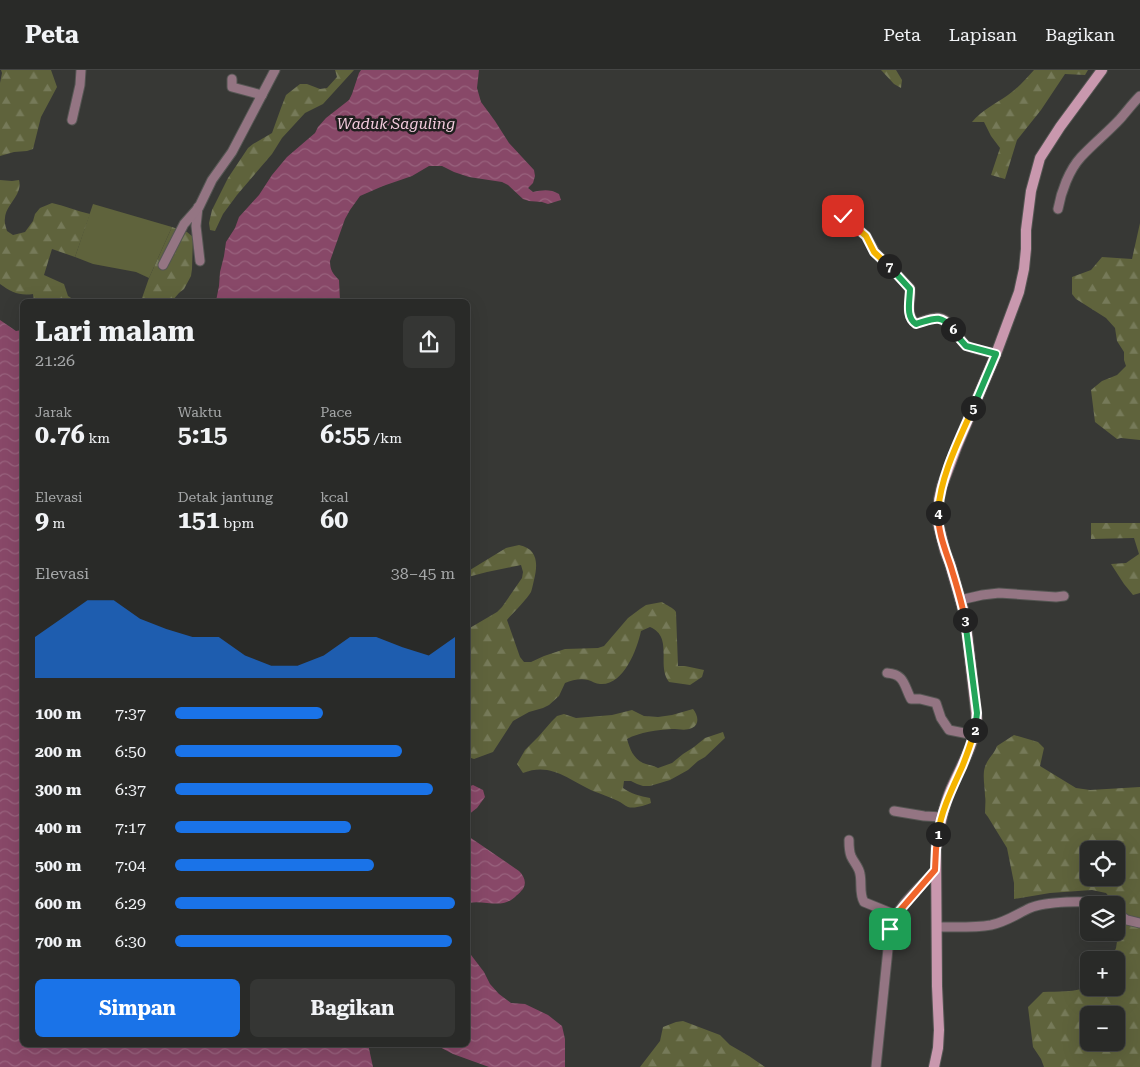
<!DOCTYPE html>
<html lang="id">
<meta charset="utf-8">
<style>
body{margin:0;font-family:"Roboto Serif",serif;background:#353634;color:#f1f3f6;height:100vh;display:flex;flex-direction:column;font-size:19px;white-space:nowrap}
*{box-sizing:border-box;margin:0}
p{font-size:16px;color:#a5a7a8}
.icon{flex:none;width:28px;height:28px;fill:none;stroke:currentColor;stroke-width:2;stroke-linecap:round;stroke-linejoin:round}
.map{position:relative;flex:1;overflow:hidden}
.sheet{position:absolute;left:20px;top:229px;width:450px;height:748px;display:flex;flex-direction:column;background:#292a28;border-radius:8px;box-shadow:0 5px 20px #0002,0 0 0 1px #454645}
.sheet>*{flex:none}
.fabs{position:absolute;left:1080px;top:771px;display:grid;gap:10px}
.fabs a{display:grid;place-items:center;width:45px;height:45px;border-radius:8px;background:#292a28;box-shadow:0 5px 20px #0002,0 0 0 1px #454645;font-size:25px}
.pin{position:absolute;display:grid;place-items:center;width:42px;height:42px;color:#fff;margin:-21px;border-radius:10px;box-shadow:0 2px 8px #0006}
.km{position:absolute;width:25px;height:25px;margin:-12px;border-radius:50%;background:#222;color:#fff;font-size:14px;line-height:25px;text-align:center}
.round{display:grid;place-items:center;flex:none;width:52px;height:52px;border-radius:8px;background:#353634}
.overview{display:flex;align-items:center;justify-content:space-between;height:85px;padding:0 15px}
h1{font-size:28px;font-weight:700;line-height:38px}
.figures{display:grid;grid-template-columns:repeat(3,1fr);gap:8px;height:85px;padding:5px 15px}
.figures div{display:grid;align-content:center}
.figures b{font-size:25px;font-weight:700}
.figures small{font-size:14px;font-weight:400}
.figures p{font-size:14px}
.chart{height:140px;padding:10px 15px}
.chart p{display:flex;justify-content:space-between}
.chart svg{width:100%;height:90px;margin-top:5px;fill:#1a73e8;opacity:.7}
.action{display:flex;gap:10px;margin-top:auto;padding:10px 15px}
.action a{flex:1;height:58px;border-radius:8px;background:#1a73e8;color:#fff;font-size:20px;font-weight:700;line-height:58px;text-align:center}
.action a+a{background:#353634;color:#f1f3f6}
ul{padding:0 15px;list-style:none;font-size:16px}
li{display:grid;grid-template-columns:80px 60px 1fr;align-items:center;height:38px}
li i{height:12px;border-radius:6px;background:#1a73e8}
header{display:flex;align-items:center;gap:30px;box-sizing:border-box;height:70px;padding:0 25px;background:#292a28;border-bottom:1px solid #454645}
header strong{font-size:24px}
nav{display:flex;gap:28px;margin-inline-start:auto;font-size:18px}
.map>svg:first-child{display:block}
.grass{fill:#5f633c}
.forest{fill:url(#forest-firs);fill-rule:evenodd}
.water{fill:url(#water-waves)}
.lines{fill:none;stroke-linecap:round;stroke-linejoin:round}
.street-casing{stroke:#555653;stroke-width:11}
.secondary-casing{stroke:#555653;stroke-width:12}
.street{stroke:#947583;stroke-width:9}
.secondary{stroke:#c998ae;stroke-width:10}
.split-1-casing{stroke:#fff;stroke-width:10}
.split-2-casing{stroke:#fff;stroke-width:10}
.split-3-casing{stroke:#fff;stroke-width:10}
.split-4-casing{stroke:#fff;stroke-width:10}
.split-5-casing{stroke:#fff;stroke-width:10}
.split-6-casing{stroke:#fff;stroke-width:10}
.split-7-casing{stroke:#fff;stroke-width:10}
.split-8-casing{stroke:#fff;stroke-width:10}
.split-1{stroke:#f0652b;stroke-width:6}
.split-2{stroke:#f5b400;stroke-width:6}
.split-3{stroke:#22a559;stroke-width:6}
.split-4{stroke:#f0652b;stroke-width:6}
.split-5{stroke:#f5b400;stroke-width:6}
.split-6{stroke:#22a559;stroke-width:6}
.split-7{stroke:#22a559;stroke-width:6}
.split-8{stroke:#f5b400;stroke-width:6}
.labels{text-anchor:middle;dominant-baseline:central;stroke-width:5;stroke-linejoin:round;paint-order:stroke}
.water-label{font-size:15px;font-style:italic;fill:#f3cbdd;stroke:#1f1f1e}
</style>
<header>
<strong>Peta</strong>
<nav><a>Peta</a><a>Lapisan</a><a>Bagikan</a></nav>
</header>
<div class="map">
<svg width="1140" height="997" viewBox="0 0 1140 997">
<defs>
<pattern id="forest-firs" width="22" height="20" patternUnits="userSpaceOnUse" patternTransform="scale(1.25)"><rect width="22" height="20" fill="#5f633c"/><path d="M5 1l3.5 6h-7zM16 11l3.5 6h-7z" fill="#767a59"/></pattern>
<pattern id="water-waves" width="16" height="10" patternUnits="userSpaceOnUse" patternTransform="scale(1.25)"><rect width="16" height="10" fill="#884868"/><path d="M0 5q4-4 8 0t8 0" fill="none" stroke="#99637e"/></pattern>
</defs>
<rect width="100%" height="100%" fill="#373835"/>
<path class="grass" d="M93,134L172,157L149,208L136,202L93,194L75,187Z"/>
<g class="forest">
<path d="M1,0H51L57,17L41,47L33,79L27,81L14,82L0,86V13L2,3Z"/>
<path d="M335,0H354L323,34L305,43L282,68L272,84L237,125L223,144L215,161L210,160L209,153L212,140L228,108L248,78L253,74L272,63L281,38L286,25L300,14H307L320,19L327,18L337,7Z"/>
<path d="M881,0H896L902,10L901,18L894,14Z"/>
<path d="M1034,0H1088L1085,5L1065,4L1041,40L1017,70L1005,109L991,105L1000,78L991,66L984,52H972C983,39 994,35 1008,25C1018,18 1026,9 1034,0Z"/>
<path d="M0,110L12,111L19,110C23,125 6,134 5,148C4,153 6,157 7,161L13,165L25,162L33,151L35,144L40,138L52,133C65,136 77,141 90,144L75,187L52,179L44,205L64,214L68,226L76,231H34L33,224C19,226 11,222 0,214Z"/>
<path d="M1140,153V370L1121,368L1117,369L1095,352L1091,320L1102,311L1117,305L1126,296L1124,290V282L1117,271L1115,258L1106,248L1076,229L1072,224V207L1091,200L1102,187L1132,189Z"/>
<path d="M172,157L187,162L193,167L192,199L191,206L184,219L179,223L172,231H141L149,208Z"/>
<path d="M1091,453H1140V523L1133,525L1124,514L1111,494L1126,493L1139,484L1134,468L1091,469Z"/>
<path d="M519,475C538,479 538,494 534,510C533,514 532,519 531,522C527,529 513,543 507,550L520,587L524,592H531L544,586L565,579L598,578L604,576L628,548L640,539L646,535L662,532C667,536 673,537 676,542L678,596H685L704,600L702,607L690,615L669,612C656,596 674,567 650,557L641,561C637,580 623,616 600,614C596,614 592,611 588,610C581,608 572,610 565,613L559,626L549,635L543,638L529,642L513,651L493,682L474,689L468,687V559L497,542L502,537L522,508L523,502L521,495L487,502L468,507L470,500L506,478Z"/>
<path d="M693,639C698,645 700,654 692,658C686,661 679,659 672,659C657,660 640,662 627,669C630,679 633,688 643,693C648,695 653,695 658,698L672,693L683,684L694,677L705,668L723,662L725,668L705,687L698,691L688,700L670,710L650,716H643L637,714L631,711H624L623,718C631,724 640,726 650,728L651,733C645,735 635,739 628,737C625,736 621,732 618,731C610,727 601,724 593,721C569,710 551,692 523,703L517,694L525,680L539,666L552,651L557,646L564,644L576,648L612,645L632,640L644,646L658,647L672,645Z"/>
<path d="M1014,665L1038,672L1044,678L1040,696L1076,718L1090,720L1140,717V997H1044L1041,989L1033,977L1028,937L1043,922C1058,921 1075,923 1089,916V918H1116V890H1111L1116,878L1118,865L1116,854V835L1106,823L1092,820L1050,823L1014,829V813L1007,778L988,747L985,743C985,737 986,731 985,726C985,718 983,710 984,701C986,689 994,685 997,676ZM1089,780H1116V808H1089ZM1089,945H1116V972H1089Z"/>
<path d="M683,951L720,965L730,975L749,986L765,997H640L660,971L663,957L676,952Z"/>
</g>
<g class="water">
<path d="M361,0H479L477,18L481,32L495,51L509,73L534,100L535,106L533,113L528,118L533,122C543,120 550,119 559,124L561,130L548,134L542,132L529,131L523,129L508,115L502,112L469,107L454,102L442,96H429L412,106L383,116L360,126L350,140L345,149L330,191C330,200 333,204 339,210L340,231H216L219,216L220,202L224,186L226,172L235,158L239,147L259,125L272,105L287,87L315,63L318,57L326,48L349,30L352,24L359,3Z"/>
<path d="M0,250L16,261L22,260V974H368L373,997H0Z"/>
<path d="M473,715L483,720L485,727L477,738L468,745V717Z"/>
<path d="M468,766L519,801C524,806 527,812 523,819C522,820 518,825 517,825C502,841 486,829 468,833Z"/>
<path d="M468,881L484,902L490,914L499,924L511,933L525,934L548,945L562,956L565,969V997H489L453,984L436,975H429L423,978L417,976L416,974H468Z"/>
</g>
<g class="lines">
<g class="street-casing">
<g id="street">
<path d="M232,9V17L262,25"/>
<path d="M72,50L80,15L81,0"/>
<path d="M198,137L196,156L200,191"/>
<path d="M1058,139C1061,122 1069,100 1081,87C1093,74 1108,62 1120,49C1127,41 1133,33 1140,26"/>
<path d="M832,144L844,147L866,166L875,182L910,218C912,229 904,246 916,253C922,252 929,248 935,248C951,246 956,268 966,275C971,279 989,282 996,284"/>
<path d="M163,195L184,154L199,137L212,110L232,82L275,0"/>
<path d="M960,530L982,525L999,523L1056,527L1064,526"/>
<path d="M887,603C905,604 904,616 911,629H920L936,633L941,648L949,660L974,665"/>
<path d="M894,741L924,746L942,747"/>
<path d="M849,770C849,776 849,781 851,786C854,793 859,797 860,804C862,813 859,824 864,832L896,845"/>
<path d="M1116,843L1127,850L1140,853"/>
<path d="M937,857C955,857 974,858 991,855C1006,852 1017,844 1030,838C1044,832 1090,829 1103,835"/>
<path d="M876,997L890,859C896,837 920,817 935,801"/>
</g>
</g>
<g class="secondary-casing">
<path id="secondary" d="M934,997L938,978L939,960L937,916L936,779C939,758 943,738 951,719C961,696 974,675 977,650L966,554L963,539L950,494L945,481L938,453L939,429L942,416L957,376L996,284L1019,222L1024,199L1026,179V160L1031,121L1040,88L1060,57L1102,0"/>
</g>
<use href="#street" class="street"/>
<use href="#secondary" class="secondary"/>
</g>
<g class="lines">
<g class="split-1-casing">
<path id="split-1" d="M890,859L896,845L935,800L936,779L938,764"/>
</g>
<g class="split-2-casing">
<path id="split-2" d="M938,764C941,741 952,719 962,697C967,685 971,673 975,660"/>
</g>
<g class="split-3-casing">
<path id="split-3" d="M965,550L977,643L975,660"/>
</g>
<g class="split-4-casing">
<path id="split-4" d="M938,443C938,462 945,479 951,497C956,514 962,532 965,550"/>
</g>
<g class="split-5-casing">
<path id="split-5" d="M938,443C940,407 958,372 973,338"/>
</g>
<g class="split-6-casing">
<path id="split-6" d="M953,259L959,268L966,276L996,284L973,338"/>
</g>
<g class="split-7-casing">
<path id="split-7" d="M889,196L910,219C910,230 905,247 916,254C933,249 940,243 953,259"/>
</g>
<g class="split-8-casing">
<path id="split-8" d="M843,146L866,166L874,182L889,196"/>
</g>
<use href="#split-1" class="split-1"/>
<use href="#split-2" class="split-2"/>
<use href="#split-3" class="split-3"/>
<use href="#split-4" class="split-4"/>
<use href="#split-5" class="split-5"/>
<use href="#split-6" class="split-6"/>
<use href="#split-7" class="split-7"/>
<use href="#split-8" class="split-8"/>
</g>
<g class="labels">
<g class="water-label">
<text x="396" y="54">Waduk Saguling</text>
</g>
</g>
</svg>
<div class="fabs">
<a><svg class="icon" aria-label="locate" viewBox="0 0 24 24"><circle cx="12" cy="12" r="6"/><path d="M12 2v4M12 18v4M2 12h4M18 12h4"/></svg></a>
<a><svg class="icon" aria-label="layers" viewBox="0 0 24 24"><path d="M12 4l9 5-9 5-9-5zM3 14l9 5 9-5"/></svg></a>
<a>+</a>
<a>−</a>
</div>
<div class="pin" style="left:890px;top:859px;background:#1e9e55"><svg class="icon" aria-label="arrive" viewBox="0 0 24 24"><path d="M6 21V4h12l-3 4 3 4H6"/></svg></div>
<div class="pin" style="left:843px;top:146px;background:#d93025"><svg class="icon" aria-label="check" viewBox="0 0 24 24"><path d="M5 12l5 5 9-10"/></svg></div>
<b class="km" style="left:938px;top:764px">1</b>
<b class="km" style="left:975px;top:660px">2</b>
<b class="km" style="left:965px;top:550px">3</b>
<b class="km" style="left:938px;top:443px">4</b>
<b class="km" style="left:973px;top:338px">5</b>
<b class="km" style="left:953px;top:259px">6</b>
<b class="km" style="left:889px;top:196px">7</b>
<section class="sheet">
<div class="overview"><div><h1>Lari malam</h1><p>21:26</p></div><a class="round"><svg class="icon" aria-label="share" viewBox="0 0 24 24"><path d="M12 15V3M7 8l5-5 5 5M5 13v7h14v-7"/></svg></a></div>
<div class="figures">
<div><p>Jarak</p><b>0.76<small> km</small></b></div>
<div><p>Waktu</p><b>5:15</b></div>
<div><p>Pace</p><b>6:55<small> /km</small></b></div>
</div>
<div class="figures">
<div><p>Elevasi</p><b>9<small> m</small></b></div>
<div><p>Detak jantung</p><b>151<small> bpm</small></b></div>
<div><p>kcal</p><b>60</b></div>
</div>
<div class="chart"><p><span>Elevasi</span>38–45 m</p>
<svg viewBox="0 0 160 44" preserveAspectRatio="none"><path d="M0 44V24L10 15L20 6L30 6L40 15L50 20L60 24L70 24L80 33L90 38L100 38L110 33L120 24L130 24L140 29L150 33L160 24V44z"/></svg>
</div>
<ul>
<li><b>100 m</b>7:37<i style="width:53%"></i></li>
<li><b>200 m</b>6:50<i style="width:81%"></i></li>
<li><b>300 m</b>6:37<i style="width:92%"></i></li>
<li><b>400 m</b>7:17<i style="width:63%"></i></li>
<li><b>500 m</b>7:04<i style="width:71%"></i></li>
<li><b>600 m</b>6:29<i style="width:100%"></i></li>
<li><b>700 m</b>6:30<i style="width:99%"></i></li>
</ul>
<div class="action"><a>Simpan</a><a>Bagikan</a></div>
</section>
</div>
